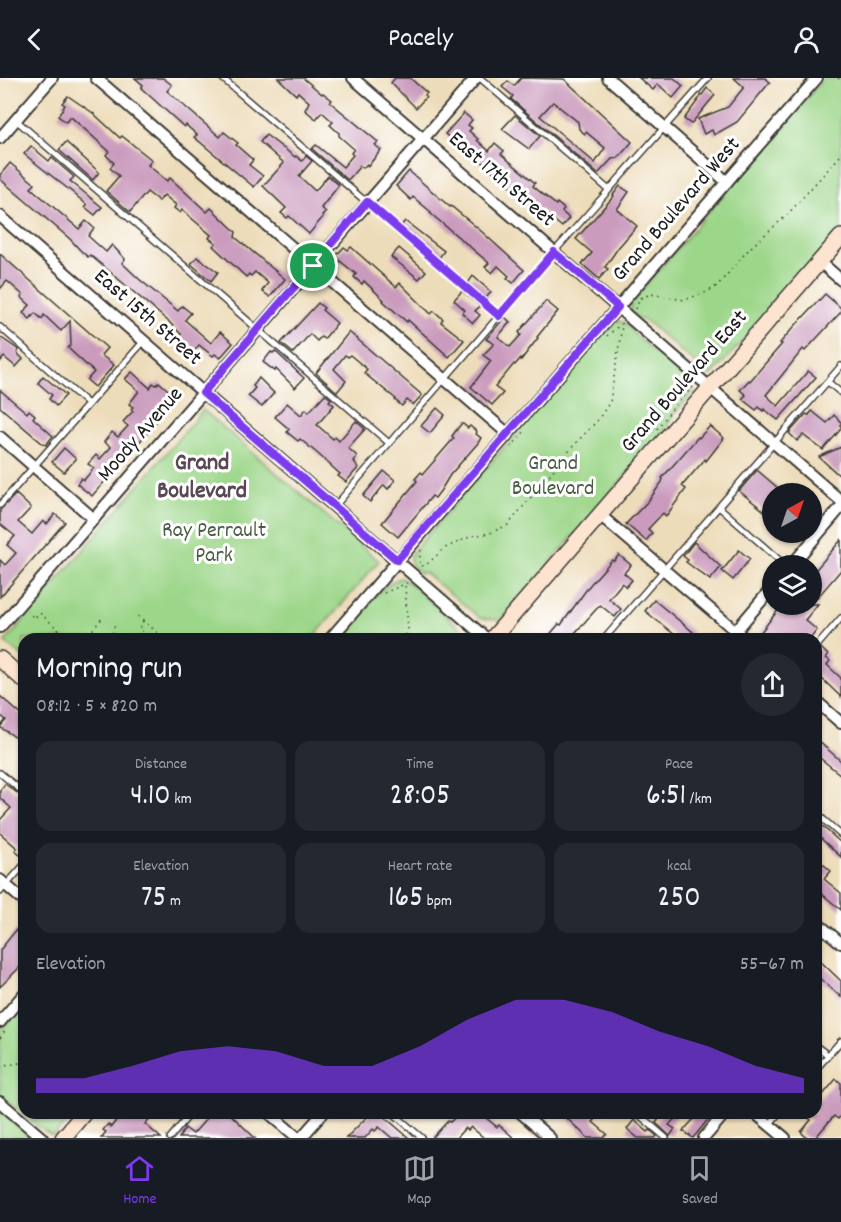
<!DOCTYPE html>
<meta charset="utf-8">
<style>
body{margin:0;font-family:Dekko,sans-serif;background:#242831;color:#f1f3f6;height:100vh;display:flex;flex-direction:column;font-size:22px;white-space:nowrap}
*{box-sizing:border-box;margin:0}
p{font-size:20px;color:#9ea1a6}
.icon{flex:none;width:33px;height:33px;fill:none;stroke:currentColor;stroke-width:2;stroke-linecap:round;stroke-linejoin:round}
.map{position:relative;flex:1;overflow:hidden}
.sheet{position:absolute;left:18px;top:555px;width:804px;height:486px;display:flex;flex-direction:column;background:#171b24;border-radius:18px;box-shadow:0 2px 4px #0004}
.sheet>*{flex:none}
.needle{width:39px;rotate:40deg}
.fabs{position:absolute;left:762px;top:405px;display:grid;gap:12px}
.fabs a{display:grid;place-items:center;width:60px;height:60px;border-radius:50%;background:#171b24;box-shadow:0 2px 4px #0004;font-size:30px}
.pin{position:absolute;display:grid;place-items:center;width:51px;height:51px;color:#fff;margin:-26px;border:3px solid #fff;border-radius:50%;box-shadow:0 2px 6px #0007}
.round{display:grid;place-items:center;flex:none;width:63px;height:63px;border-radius:32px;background:#242831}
.headline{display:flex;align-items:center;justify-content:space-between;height:102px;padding:0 18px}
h1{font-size:33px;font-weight:600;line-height:45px}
.stats{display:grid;grid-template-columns:repeat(3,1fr);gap:9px;height:102px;padding:6px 18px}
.stats div{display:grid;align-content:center;border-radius:15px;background:#242831;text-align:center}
.stats b{font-size:30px;font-weight:600}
.stats small{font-size:16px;font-weight:400}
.stats p{font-size:16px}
.chart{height:168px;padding:12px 18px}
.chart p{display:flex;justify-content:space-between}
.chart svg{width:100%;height:108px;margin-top:6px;fill:#7c3aed;opacity:.7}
header{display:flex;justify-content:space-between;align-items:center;height:78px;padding:0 18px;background:#171b24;font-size:27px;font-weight:600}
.dock{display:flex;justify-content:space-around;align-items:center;height:84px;border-top:2px solid #363941;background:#171b24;font-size:16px;color:#9ea1a6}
.dock a{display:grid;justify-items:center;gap:3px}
.dock .selected{color:#7c3aed}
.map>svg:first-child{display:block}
.green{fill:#9cd689;stroke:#5c7952;stroke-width:1.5}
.building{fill:#ca9bbd;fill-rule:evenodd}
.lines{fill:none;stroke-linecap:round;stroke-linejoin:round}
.lane-casing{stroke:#3b3934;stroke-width:8}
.street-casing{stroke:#3b3934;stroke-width:14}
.secondary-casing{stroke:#3b3934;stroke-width:18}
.path{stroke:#3b3934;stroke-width:1.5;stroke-dasharray:1.5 4.5;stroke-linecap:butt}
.lane{stroke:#fff;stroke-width:5}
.street{stroke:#fff;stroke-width:10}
.secondary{stroke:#fde4d0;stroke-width:15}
.route-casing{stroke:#fff;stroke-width:12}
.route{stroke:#7c3aed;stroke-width:8}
.labels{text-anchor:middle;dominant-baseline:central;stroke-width:6;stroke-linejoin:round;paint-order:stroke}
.street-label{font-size:22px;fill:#1c1c1c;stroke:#fff}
.park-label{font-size:22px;fill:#495d42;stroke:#fff}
.neighbourhood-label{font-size:24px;font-weight:bold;fill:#594854;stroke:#fff}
</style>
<header><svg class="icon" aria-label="back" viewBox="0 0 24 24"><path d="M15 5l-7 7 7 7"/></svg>Pacely<svg class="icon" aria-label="person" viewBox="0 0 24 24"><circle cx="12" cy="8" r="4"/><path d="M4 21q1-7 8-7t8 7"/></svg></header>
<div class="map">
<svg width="841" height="1060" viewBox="0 0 841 1060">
<rect width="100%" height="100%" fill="#fff"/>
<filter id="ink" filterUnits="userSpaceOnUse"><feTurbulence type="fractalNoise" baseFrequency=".0167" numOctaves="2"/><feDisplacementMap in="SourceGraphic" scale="12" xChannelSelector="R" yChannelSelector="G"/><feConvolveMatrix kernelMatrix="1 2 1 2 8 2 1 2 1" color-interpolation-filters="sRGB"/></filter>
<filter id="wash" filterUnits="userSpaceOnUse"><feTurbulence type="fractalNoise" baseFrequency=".008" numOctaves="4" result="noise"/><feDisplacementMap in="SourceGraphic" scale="24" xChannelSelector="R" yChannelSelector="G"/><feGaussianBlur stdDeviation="1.35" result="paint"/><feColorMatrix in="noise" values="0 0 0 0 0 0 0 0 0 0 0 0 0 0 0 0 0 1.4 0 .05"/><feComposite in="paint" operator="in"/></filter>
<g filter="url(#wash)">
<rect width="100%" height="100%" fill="#eddcb9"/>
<g class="green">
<path d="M824,0H841V153L712,297H709L646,243L638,241L631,234V224Z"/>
<path d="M614,243C625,243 629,247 634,256L692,307L694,313L674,336L664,354L500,542L480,540L425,495H420C414,489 408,485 411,476Z"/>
<path d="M203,332L379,483L312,561H24V580L5,564Z"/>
<path d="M401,500L411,506L472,561H339C354,544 380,505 401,500Z"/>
<path d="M24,926V1035H75L56,1056L52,1058L45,1054L0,1017V953Z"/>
<path d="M0,1032L31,1060H0Z"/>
</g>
<g id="blocks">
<g class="building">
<path d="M135,0H163L172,7L167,13L220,59L224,54L238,65L236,67L253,82L249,87L263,98L254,109L194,59L197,57L186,47L184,49L141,10L143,7Z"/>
<path d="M278,0H303L322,16L323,15L332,22L330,24L378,64L375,67L381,72L368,88L367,86L363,90L360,88L348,102L312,71L316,67L343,89L353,77L351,75L354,71L339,58V55L330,47L333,44L322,34L316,41L305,32L309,24L298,14L296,17Z"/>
<path d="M395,0H410L427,15L425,17L426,19L416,30L391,5Z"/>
<path d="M521,0L564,1L632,64L618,80L612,81L598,96L511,21L513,18L502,9L508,3L514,8ZM553,24L578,44L579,51L585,56L586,54L605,70L595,85L540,38Z"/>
<path d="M639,0H674L683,8L673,20L658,6L653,12Z"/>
<path d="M734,0H765L770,4L737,44L714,57L712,52L704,56L698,41L728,29L744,9Z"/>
<path d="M707,10L715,17L691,46L684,41Z"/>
<path d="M68,18L93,35L120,60L122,58L152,82L148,87L167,103L170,100L207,134L211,130L236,154L235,159L285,201L270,219L262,213L268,205L255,194L251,198L249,196L246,199L213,168L216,165L209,160L211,157L182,132L180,135L174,130L176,127L164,117L159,123L147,114L130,134L106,113L119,98L110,90L114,85L106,77L109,73L72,40L70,39L66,44L58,38L65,27L62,25Z"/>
<path d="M464,35L472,42L468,47L472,50L469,53L478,61L477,62L489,73L495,65L504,73L501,76L535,105L533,108L556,127L557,125L564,131L562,134L569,140L562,149L544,134L539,131L537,133L460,64L456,65L445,56Z"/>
<path d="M515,37L540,58L529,71L502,51Z"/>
<path d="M266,57L295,79L296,78L302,83L306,78L312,83L299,98L315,113L328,98L339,107L321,130L326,134L322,138L323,139L309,156L289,138L287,140L281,135L286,130L263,108L284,85L260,64Z"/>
<path d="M66,64L99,94L93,102L59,72Z"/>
<path d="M31,68L49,83L52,80L74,99L70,103L102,129L95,137L85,129L87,127L72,114L24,76Z"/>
<path d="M10,85L35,106L31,110L79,151L86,143L94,150L88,158L106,174L112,167L125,181L122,185L139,201L178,233L182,228L191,235L185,242L211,265L220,254L233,265L220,280L215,276L213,278L199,267L193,274L179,259L181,256L169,244L90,177L88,179L80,172L70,161L0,101V97Z"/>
<path d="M409,93L450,129L451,128L481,153L524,192L513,205L507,200L509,198L498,188L492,195L485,189L489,185L430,135L431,134L413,119L411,122L396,108Z"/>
<path d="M620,108L629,114L617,131L637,148L618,170L605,189L608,191L599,201L582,186L592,175L576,161L614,118L613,117Z"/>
<path d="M405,143L444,173L439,180L401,148Z"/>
<path d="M344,169L348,172L351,169L396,209L400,205L431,236L434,233L443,241L441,244L464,262L449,279L408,242L407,244L383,223L384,222L364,203L362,206L354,199L356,196L335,179Z"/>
<path d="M399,170L426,193L419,201L391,179Z"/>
<path d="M0,176L107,270L101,277L114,287L95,309L87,302L94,294L68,270L71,267L70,243L61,253L44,237L42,241L35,235L30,241L23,235L30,227L21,219L23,217L7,203L0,211Z"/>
<path d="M197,179L218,194L211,203L191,186Z"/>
<path d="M473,198L491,214L486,220L468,205Z"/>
<path d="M462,213L480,228L475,233L480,237L473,245L462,235L465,232L454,222Z"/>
<path d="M825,216L841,230V234L805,273L803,271L766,317L778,328L808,293L816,299L778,342L764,331L763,333L759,329L756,332L742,321L746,317L740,312L749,302L750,303L782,266L780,265L793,250Z"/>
<path d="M546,223L558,233L537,259L538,260L521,282L520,281L515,287L514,286L495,309L503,315L492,327L471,309L491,283L483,277L494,266L486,261L505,239L510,244L498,259L510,269L521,257L519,254Z"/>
<path d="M318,225L324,230L322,232L337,245L324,261L321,259L317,263L310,256L293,275L281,265Z"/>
<path d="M349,254L422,317L413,327L407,322L402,328L395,322L396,321L364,295L367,291L350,277L348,279L345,277L334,291L346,303L337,314L316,295Z"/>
<path d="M0,259L19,272L17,275L23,281L16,289L4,279L0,284Z"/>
<path d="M275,273L304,300L295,310L276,291L275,293L263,284L271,274L273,275Z"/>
<path d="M132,294L150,310L153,305L156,307L159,304L175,318L148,354L92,418L77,406L81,400L84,402L94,390L88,386L96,377L100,381L111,369L104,364L112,354L118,359L128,348L123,344L133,333L131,331L133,329L129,326L139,313L125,301Z"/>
<path d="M43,298L66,317L56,328L49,321L52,317L38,305Z"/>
<path d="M259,300L274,315L262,329L248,318L255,310L253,308Z"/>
<path d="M0,312L27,335L29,332L35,337L33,340L53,358L46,367L42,365L0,329Z"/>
<path d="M325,316L331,321L329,323L334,327L317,347L333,361L335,359L339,363L356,343L365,351L348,370L357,378L354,383L358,390L346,404L338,398L340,396L318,376L300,361L298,363L287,354L289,351L275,339L287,325L301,337L306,331L309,334Z"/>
<path d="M437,330L445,337L430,355L421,348Z"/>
<path d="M812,333L827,345L834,337L841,344V351L823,372L803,357L797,363L789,355L806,336L809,337Z"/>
<path d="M461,346H463L468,350L470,348L477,354L476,356L481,360L478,365L450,397L441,412L435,420L432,418L398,459L382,445L417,403L415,401L421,394L423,396L454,360L452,358Z"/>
<path d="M710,348L724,360L706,383L705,381L682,408L686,411L666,438L663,435L648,451L652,455L646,463L626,446L649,422L662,404L663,401L662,400L698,359L699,360Z"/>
<path d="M841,369V399L819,379Z"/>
<path d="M64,370L76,381L64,394L52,384Z"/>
<path d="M757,392L785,416H772V439L739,413Z"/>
<path d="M384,393L395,402L388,411L384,407L370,424L363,418Z"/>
<path d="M16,416L31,430L18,444L32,456L43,443L47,446L55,436L65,444L0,519V482L5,487L16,475L7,467L15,458L0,446V432Z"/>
<path d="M841,462V492L817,520L812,515V496Z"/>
<path d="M694,464L721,489L710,502L686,484L688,482L683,478Z"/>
<path d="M739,472L750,481L733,502L722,493Z"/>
<path d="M619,477L631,487L624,495L632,502L626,509L622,505L609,521L621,531L615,539L600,527L575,555L583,561H546L559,546L561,547L589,508L612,482L614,483Z"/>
<path d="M654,522L693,554L688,561H680L645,533Z"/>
<path d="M783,526H818L805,542L817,552L810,561H767L760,555Z"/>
<path d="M821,570L828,577L826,580L830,583L827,587L841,600V619L816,595V574Z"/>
<path d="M0,618L24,639V659L21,663L0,649L6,642L0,637Z"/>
<path d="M816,661L841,683V697L816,677Z"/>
<path d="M5,706L24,720V780L15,773L17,770L0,755V742L11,730L0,720V712Z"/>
<path d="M821,747L841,765V779L816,756Z"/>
<path d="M816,780L831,793L824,801L841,815V832L816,811Z"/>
<path d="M16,852L24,858V885L0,909V872Z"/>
<path d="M816,879L841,903V919L816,897Z"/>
<path d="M836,1001L841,1005V1037L838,1041L834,1038L815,1060H807L801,1054L811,1042L802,1035H816V1025Z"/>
<path d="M122,1035H155L145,1046L161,1060H101L106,1054L103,1052L108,1046L111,1049Z"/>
<path d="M201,1035H229L255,1060H179L185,1050L193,1056L207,1040Z"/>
<path d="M371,1035H380L409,1060H392L379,1049L375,1053L373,1051L365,1060H346Z"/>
<path d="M460,1035H480L497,1049L499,1047L514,1060H484L471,1049L468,1052L465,1050L456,1060H432L448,1043L450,1044Z"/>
<path d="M561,1035H595L592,1040L595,1042L593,1044L607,1056L604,1060H588Z"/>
<path d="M663,1035H680L669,1047L675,1051L670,1058L656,1045Z"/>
<path d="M685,1035H706L710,1039L693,1060L683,1053L693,1042Z"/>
<path d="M634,1042L648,1054L650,1052L657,1058L655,1060H638L627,1051Z"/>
</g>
</g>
</g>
<g filter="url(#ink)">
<use href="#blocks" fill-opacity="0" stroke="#3b3934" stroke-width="1.5"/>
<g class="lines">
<g class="lane-casing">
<g id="lane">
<path d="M222,0L499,238"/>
<path d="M480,0L609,112"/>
<path d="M16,42L389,365"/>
<path d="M0,249L88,326"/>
<path d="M828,304L841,315"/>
<path d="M0,427L143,264"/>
<path d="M335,428L554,174L708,0"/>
<path d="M719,429L786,488"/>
<path d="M604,561L841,288"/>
<path d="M816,569L841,540"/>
<path d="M0,695L24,715"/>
<path d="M816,735L841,757"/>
<path d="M0,814L24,787"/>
<path d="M816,968L828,977"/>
<path d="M816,991L841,963"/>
<path d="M393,1035L422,1060"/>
<path d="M637,1035L666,1060"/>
<path d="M769,1047L779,1035"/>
<path d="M170,1060L191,1035"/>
</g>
</g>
<g class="street-casing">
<g id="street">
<path d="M96,0L507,355"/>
<path d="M353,0L841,423"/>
<path d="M608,0L727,104"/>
<path d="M0,60L52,0"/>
<path d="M0,138L487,561"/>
<path d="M819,183L841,202"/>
<path d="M0,359L94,441"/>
<path d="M600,437L745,561"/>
<path d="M791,488L841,429"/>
<path d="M0,549L476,0"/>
<path d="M330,561L817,0"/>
<path d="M729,561L772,510"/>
<path d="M816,623L841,645"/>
<path d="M0,802L24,823"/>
<path d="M816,844L841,865"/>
<path d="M0,944L24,916"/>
<path d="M0,1024L42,1060"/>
<path d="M269,1035L298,1060"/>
<path d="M521,1035L550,1060"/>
<path d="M755,1035L785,1060"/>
<path d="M301,1060L323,1035"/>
<path d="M704,1060L725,1035"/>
</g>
</g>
<g class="secondary-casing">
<g id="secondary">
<path d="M492,561L841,159"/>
<path d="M0,581L24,602"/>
<path d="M63,1060L84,1035"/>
</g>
</g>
<g class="path">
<path d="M838,0L841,2"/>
<path d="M641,220L651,216L684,222L707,214L717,208L749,171L787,137L841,77"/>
<path d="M635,231L641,219"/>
<path d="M607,258L622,245"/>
<path d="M657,351L675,327L693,309"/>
<path d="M511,369L526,352"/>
<path d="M421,472L419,483L422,488"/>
<path d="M422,488L426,487L445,470L472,458L490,455L508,447L575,366L597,343L610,324L622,248"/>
<path d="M405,508L408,551L405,561"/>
<path d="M384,515L407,505"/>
<path d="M27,533L34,540L40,535L69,561"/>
<path d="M138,538L165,561"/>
<path d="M143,543L139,551L152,561"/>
<path d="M85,561L103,539"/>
<path d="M111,561L115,545"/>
<path d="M0,960L5,953"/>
<path d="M0,987L17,986L24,982"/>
</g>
<use href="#lane" class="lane"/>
<use href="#street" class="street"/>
<use href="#secondary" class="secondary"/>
</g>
</g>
<g class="lines" filter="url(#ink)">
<g class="route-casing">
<path id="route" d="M367,124L499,238L554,174L618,229L397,482L203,315Z"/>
</g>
<use href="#route" class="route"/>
</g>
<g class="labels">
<g class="street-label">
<text transform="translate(501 102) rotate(41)">East 17th Street</text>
<text transform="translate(677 132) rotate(-49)">Grand Boulevard West</text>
<text transform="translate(147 240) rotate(41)">East 15th Street</text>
<text transform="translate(685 304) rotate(-49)">Grand Boulevard East</text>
<text transform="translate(141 357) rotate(-49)">Moody Avenue</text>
</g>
<g class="park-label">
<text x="553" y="386">Grand<tspan x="553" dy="25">Boulevard</tspan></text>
<text x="214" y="453">Ray Perrault<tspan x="214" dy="25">Park</tspan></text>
</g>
<g class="neighbourhood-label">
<text x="202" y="386">Grand<tspan x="202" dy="28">Boulevard</tspan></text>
</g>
</g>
</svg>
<div class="fabs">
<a><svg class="needle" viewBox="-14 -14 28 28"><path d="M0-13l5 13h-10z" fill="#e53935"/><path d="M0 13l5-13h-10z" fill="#9ea1a6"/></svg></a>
<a><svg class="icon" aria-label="layers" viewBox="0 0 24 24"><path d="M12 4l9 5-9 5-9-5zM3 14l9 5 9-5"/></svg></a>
</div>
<div class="pin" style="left:313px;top:188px;background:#1e9e55"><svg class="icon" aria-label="arrive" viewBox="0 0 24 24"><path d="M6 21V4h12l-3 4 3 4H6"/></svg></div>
<section class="sheet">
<div class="headline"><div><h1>Morning run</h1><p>08:12 · 5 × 820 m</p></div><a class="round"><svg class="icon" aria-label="share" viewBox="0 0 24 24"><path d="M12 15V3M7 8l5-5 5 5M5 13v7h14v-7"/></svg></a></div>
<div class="stats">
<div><p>Distance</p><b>4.10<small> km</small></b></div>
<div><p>Time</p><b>28:05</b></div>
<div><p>Pace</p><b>6:51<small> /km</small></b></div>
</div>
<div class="stats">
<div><p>Elevation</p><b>75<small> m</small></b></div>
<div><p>Heart rate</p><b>165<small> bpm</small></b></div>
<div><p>kcal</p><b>250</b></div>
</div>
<div class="chart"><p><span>Elevation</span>55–67 m</p>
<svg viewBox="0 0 160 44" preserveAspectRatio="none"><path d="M0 44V38L10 38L20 33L30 27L40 25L50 27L60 33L70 33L80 25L90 14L100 6L110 6L120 11L130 19L140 25L150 33L160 38V44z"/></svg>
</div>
</section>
</div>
<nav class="dock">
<a class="selected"><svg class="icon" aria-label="home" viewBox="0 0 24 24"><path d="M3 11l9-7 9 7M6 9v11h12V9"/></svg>Home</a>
<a><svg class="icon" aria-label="map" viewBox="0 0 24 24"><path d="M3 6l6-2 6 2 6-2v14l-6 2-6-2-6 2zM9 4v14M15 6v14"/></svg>Map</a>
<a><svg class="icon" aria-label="saved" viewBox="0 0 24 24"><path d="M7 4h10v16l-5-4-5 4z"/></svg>Saved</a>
</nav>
